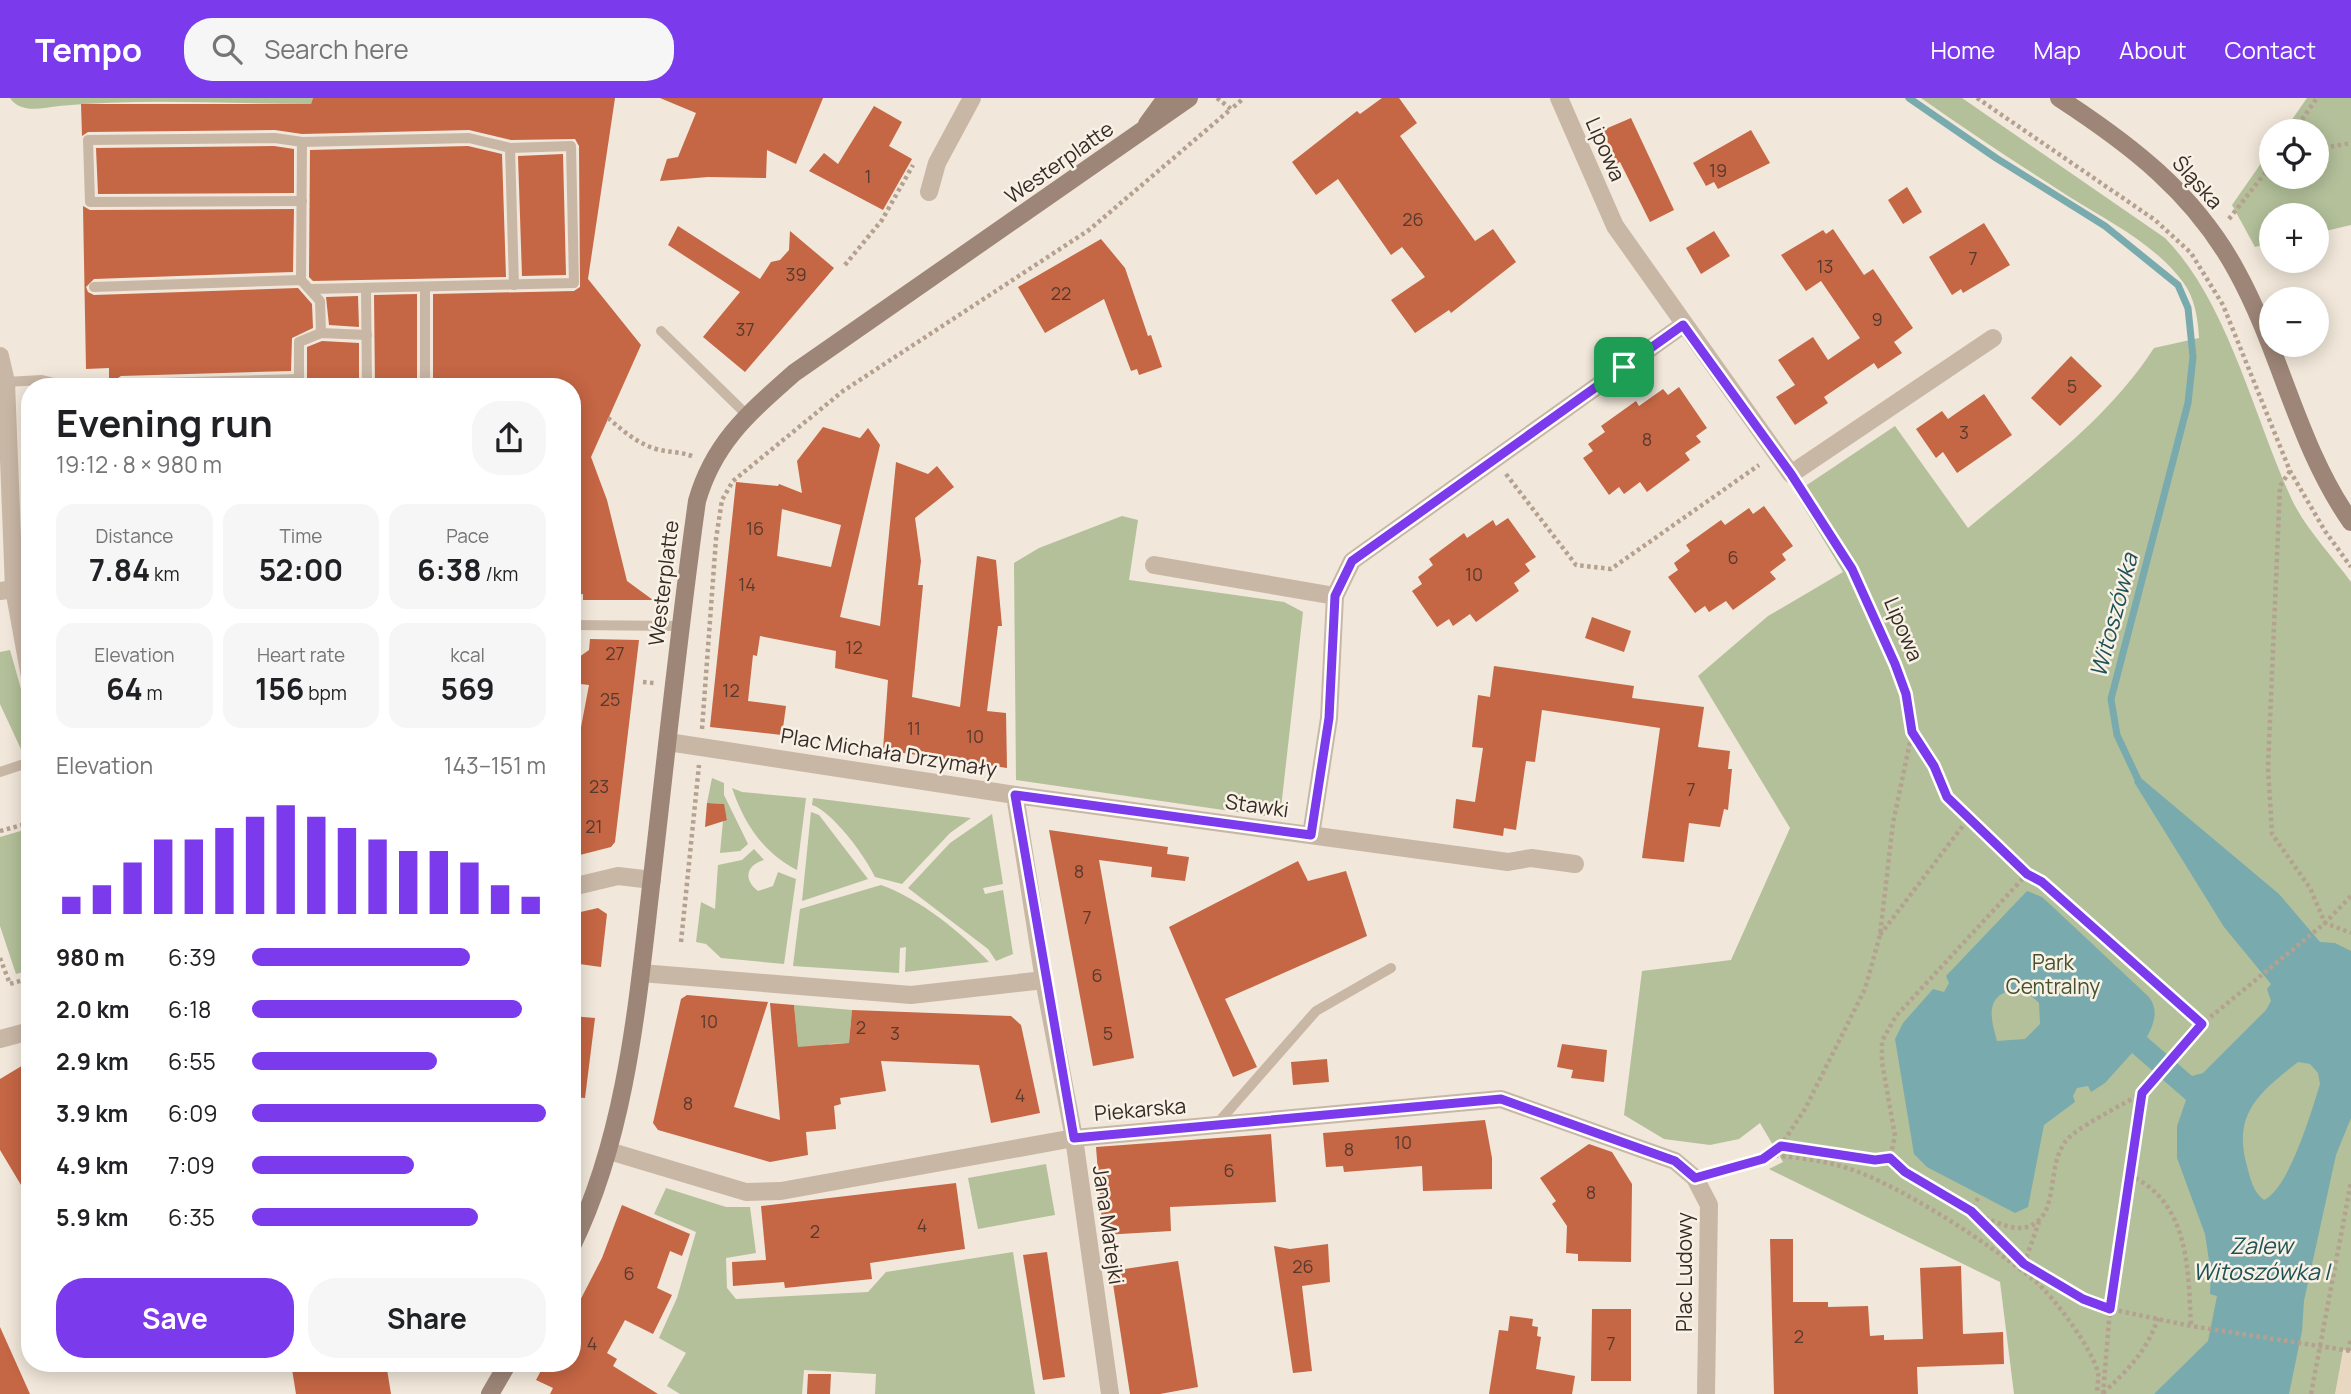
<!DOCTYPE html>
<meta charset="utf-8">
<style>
body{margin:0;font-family:Manrope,sans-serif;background:#f6f6f6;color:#202124;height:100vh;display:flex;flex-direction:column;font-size:26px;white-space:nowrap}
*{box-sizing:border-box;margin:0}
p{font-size:23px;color:#757577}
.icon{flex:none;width:38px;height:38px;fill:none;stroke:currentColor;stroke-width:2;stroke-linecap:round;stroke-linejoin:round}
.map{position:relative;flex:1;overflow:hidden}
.drawer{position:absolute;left:21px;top:280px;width:560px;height:994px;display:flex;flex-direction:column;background:#fff;border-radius:28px;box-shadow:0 4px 18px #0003}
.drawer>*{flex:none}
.buttons{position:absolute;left:2259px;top:21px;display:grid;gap:14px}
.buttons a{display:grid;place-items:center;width:70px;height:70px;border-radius:50%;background:#fff;box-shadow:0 4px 18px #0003;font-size:35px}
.pin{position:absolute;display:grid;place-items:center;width:60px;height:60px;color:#fff;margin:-30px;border-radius:14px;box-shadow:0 4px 10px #0006}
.round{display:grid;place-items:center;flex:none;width:74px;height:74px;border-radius:28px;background:#f6f6f6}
.headline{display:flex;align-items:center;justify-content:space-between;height:119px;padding:0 35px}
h1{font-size:38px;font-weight:700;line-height:52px}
.metrics{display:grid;grid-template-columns:repeat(3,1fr);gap:10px;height:119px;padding:7px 35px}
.metrics div{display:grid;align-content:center;border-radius:18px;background:#f6f6f6;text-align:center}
.metrics b{font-size:30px;font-weight:700}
.metrics small{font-size:19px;font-weight:400}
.metrics p{font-size:19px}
.chart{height:196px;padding:14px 35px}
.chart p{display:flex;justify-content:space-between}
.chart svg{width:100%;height:126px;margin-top:7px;stroke:#7c3aed;stroke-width:6}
.cta{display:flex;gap:14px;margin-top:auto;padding:14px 35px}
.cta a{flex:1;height:80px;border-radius:28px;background:#7c3aed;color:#fff;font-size:28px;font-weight:700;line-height:80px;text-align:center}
.cta a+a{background:#f6f6f6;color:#202124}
ul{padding:0 35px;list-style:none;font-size:23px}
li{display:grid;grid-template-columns:112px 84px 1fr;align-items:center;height:52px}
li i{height:18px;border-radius:9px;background:#7c3aed}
header{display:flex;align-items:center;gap:42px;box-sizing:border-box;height:98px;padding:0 35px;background:#7c3aed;color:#fff}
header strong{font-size:33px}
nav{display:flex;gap:38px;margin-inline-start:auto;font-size:24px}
.search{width:490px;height:63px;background:#f6f6f6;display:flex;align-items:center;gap:18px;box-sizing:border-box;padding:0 24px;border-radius:28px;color:#757577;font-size:26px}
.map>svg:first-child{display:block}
.green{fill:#b3c09a}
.plaza{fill:#e9d8c1}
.water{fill:#79abae;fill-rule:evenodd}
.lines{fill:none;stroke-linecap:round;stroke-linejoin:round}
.stream{stroke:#79abae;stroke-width:7}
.building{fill:#c56644;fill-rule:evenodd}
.path{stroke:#b5a190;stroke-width:4.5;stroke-dasharray:3.5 3.5;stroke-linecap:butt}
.lane{stroke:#c9b7a6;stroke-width:10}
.street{stroke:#c9b7a6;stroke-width:18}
.secondary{stroke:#9d8678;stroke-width:18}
.route-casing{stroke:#fff;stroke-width:14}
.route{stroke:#7c3aed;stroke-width:9}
.labels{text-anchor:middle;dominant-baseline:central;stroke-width:5;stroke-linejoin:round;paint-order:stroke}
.number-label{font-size:18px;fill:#593a2e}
.street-label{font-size:21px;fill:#352c27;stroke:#f9f1e6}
.park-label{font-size:21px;fill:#44532b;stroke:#f9f1e6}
.water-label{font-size:23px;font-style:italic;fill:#1d5256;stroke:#f9f1e6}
</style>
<header>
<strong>Tempo</strong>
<div class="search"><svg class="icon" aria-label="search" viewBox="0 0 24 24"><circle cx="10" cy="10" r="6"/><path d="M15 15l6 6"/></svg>Search here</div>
<nav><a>Home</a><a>Map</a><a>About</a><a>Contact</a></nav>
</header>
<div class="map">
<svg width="2351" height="1296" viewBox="0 0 2351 1296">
<rect width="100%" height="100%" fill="#f1e7da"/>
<g class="green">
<path d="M10,0H313L311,6C228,6 142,0 59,8C42,10 21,16 10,0Z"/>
<path d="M1921,0H1962L2165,140C2228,204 2254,320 2292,402C2306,431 2332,458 2351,484V1296H2014L2000,1184L1769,1071L1783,1064L1760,1025L1739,1041L1710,1047L1664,1041L1624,1017L1642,873L1731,862L1790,730L1698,578L1768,518L1843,474L1795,395L1895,328L1968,430C2034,374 2106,324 2154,250L2199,240C2198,221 2195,200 2183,184C2155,146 2108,123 2068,98C2018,66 1969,34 1921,0Z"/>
<path d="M2307,0H2351V127L2317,135V117H2272L2271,145L2255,149L2232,107L2271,51L2272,79H2317V33H2284Z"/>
<path d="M30,300V435H28L24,316L25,306Z"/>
<path d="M1122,418L1138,422L1129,482L1284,504L1303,514L1281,710L1265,718L1016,682L1014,465L1039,450Z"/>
<path d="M10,552L30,623V660L26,662L0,606V554Z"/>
<path d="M712,680L724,685V697L748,746L740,753L720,755L723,723L727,721L723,706L707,705Z"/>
<path d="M732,690L742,694L806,700L797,772C763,755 744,725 732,690Z"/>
<path d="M813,700L971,720L950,735L902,786L875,779C866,759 832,713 812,707Z"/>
<path d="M811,714L819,717L868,781L802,803Z"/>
<path d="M992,716L1003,786L983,790L985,796L1003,792L1013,856L996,863L988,851L908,790L950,745Z"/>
<path d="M24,732L30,750V872L16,876L0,828V739Z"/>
<path d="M754,751L764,762C746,767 743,782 758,793L773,788L778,774L796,781L784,866L721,860L706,846L696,844L701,804L715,811L718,767L742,762Z"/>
<path d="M881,787C920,801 961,834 989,864L905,874L906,849L900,850L899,875L793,868L800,811Z"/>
<path d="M794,907L852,912L849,945L829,946L830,955L799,959Z"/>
<path d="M1046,1066L1055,1117L978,1131L968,1080Z"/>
<path d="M666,1090L726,1109H750L756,1155L726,1160L727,1190L736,1201L868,1194L886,1174L1013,1154L1035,1296H875L876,1276L804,1272L802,1296H680L667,1288L686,1255L659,1240L677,1200L696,1134L654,1116Z"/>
</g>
<path class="plaza" d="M2343,1252L2351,1253V1296H2335Z"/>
<path class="water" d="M2136,680L2142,681L2279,796L2320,844L2335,845L2351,853V1020L2336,1057L2304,1203L2302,1233L2289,1296H2154L2208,1243L2217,1198L2210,1196L2211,1176L2205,1136L2177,1060V1028L2186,1002L2132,955L2105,985L2091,994L2088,988L2077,990L2073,998L2075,1004L2044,1027L2028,1109L2015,1115L1927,1069L1914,1056L1895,941L1903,925L1933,891L1944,894L1949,885L1946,878L2027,793L2042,799L2054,810L2149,899C2159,912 2154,926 2147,939L2192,978L2203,975L2266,912L2271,903L2267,891L2271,886L2224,829L2134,684ZM2012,892L2027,894L2039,905L2040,926L2025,941L1997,943C1992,924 1983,899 2012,892ZM2298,964L2310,966L2318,975L2320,986C2312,1012 2289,1091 2264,1102C2253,1094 2250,1080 2247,1068C2232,1015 2260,994 2298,964Z"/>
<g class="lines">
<path class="stream" d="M1909,0L1996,60L2105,128L2178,187L2188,210L2193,259L2188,305L2111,601L2117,637L2141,688"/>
</g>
<g class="building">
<path d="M313,0H615L588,181L641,247L591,359L607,402L627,483L653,502H583V496L572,497V289H433V196L574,193L580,189L579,48L575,41L511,42L469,32L302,36L275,32L88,34L82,38L81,6H311Z"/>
<path d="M660,0H823L796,66L767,52L766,80L708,79L660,83L667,61L678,59L696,15Z"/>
<path d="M1382,0H1399L1417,25L1400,38L1475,143L1493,131L1516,164L1451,215L1449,212L1415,235L1391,202L1425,179L1402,149L1391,157L1338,81L1316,97L1292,64L1357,13L1360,16Z"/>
<path d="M874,8L902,24L889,48L912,61L883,112L809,73L824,55L838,66Z"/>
<path d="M1631,20L1674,112L1650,124L1620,64L1616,66L1603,32Z"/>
<path d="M1751,32L1770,65L1718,91L1714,84L1706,88L1693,65Z"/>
<path d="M274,48L294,51V95L98,96L96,50Z"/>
<path d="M468,48L502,56L506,179L313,183L309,179L310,52Z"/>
<path d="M563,56L566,177L522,178L518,58Z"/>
<path d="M1907,89L1922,114L1903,126L1888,102Z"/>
<path d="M83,108L90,112L294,111L293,174L94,181L86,189L88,194L94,197L298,190L312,206L313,230L292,240L291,273L121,278L115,282L113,289H109V270L86,271Z"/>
<path d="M1984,125L2010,167L1963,195L1961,191L1952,197L1929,159Z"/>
<path d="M678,128L760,181L771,164L780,162L789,152L790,133L834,170L745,274L703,239L740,194L668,147Z"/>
<path d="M1833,131L1864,177L1873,171L1913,230L1894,244L1902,255L1878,271L1874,265L1824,299L1828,305L1795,327L1776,299L1795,287L1778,262L1813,239L1828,262L1860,240L1821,183L1806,193L1781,157L1823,132L1826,136Z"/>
<path d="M1714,133L1730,158L1701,176L1686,150Z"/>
<path d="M1101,141L1125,170L1148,238L1151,237L1162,269L1139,277L1137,271L1131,273L1104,201L1045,235L1018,189Z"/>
<path d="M417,196V289H375L374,197Z"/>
<path d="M358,198L359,229L329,227L326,199Z"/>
<path d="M322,243L359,245V289H307V249Z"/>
<path d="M2071,258L2102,288L2060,328L2031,300Z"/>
<path d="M1679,289L1707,330L1696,338L1701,344L1685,355L1690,362L1647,394L1640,384L1624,396L1619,389L1609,397L1583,360L1593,353L1588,346L1605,334L1601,328L1636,303L1639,308L1663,291L1668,297Z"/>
<path d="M1984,296L2012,337L1957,375L1943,354L1936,360L1916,331L1942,313L1948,321Z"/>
<path d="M823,329L860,340L868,330L880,347L840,519L880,528L896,364L928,376L937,368L954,389L915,420L921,463L918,487H923L912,599L960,609L977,458L996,462L1002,528H998L987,613L1006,615L1007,670L883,652L888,582L835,570L836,553L760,538L757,558L753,557L748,603L786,608L782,637L710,629L736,384L778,388L779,386L802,395L797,363ZM782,411L841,427L831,469L777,458Z"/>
<path d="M1764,408L1793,448L1782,456L1786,462L1770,474L1776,481L1733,512L1726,503L1709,514L1705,508L1695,515L1668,479L1678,472L1674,465L1690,453L1686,447L1721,422L1725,427L1749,410L1753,416Z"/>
<path d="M1508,420L1536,459L1525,466L1530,473L1514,485L1519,493L1476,524L1470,516L1453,528L1449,521L1437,529L1412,493L1422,486L1418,479L1433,467L1429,461L1464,435L1467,440L1493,422L1496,428Z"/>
<path d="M1592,519L1631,533L1624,554L1585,540Z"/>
<path d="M590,541L639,542L615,744L611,749L572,759V645H578L589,587L572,585V564L589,552Z"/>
<path d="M1494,568L1634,588L1632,600L1704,609L1698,649L1730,653L1728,671H1732L1728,712L1724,711L1720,729L1689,725L1684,764L1642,760L1660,630L1542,612L1535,664L1526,663L1516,732L1504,730L1503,738L1453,730L1456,701L1475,704L1483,650L1472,649L1478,597L1490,599Z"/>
<path d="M707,705L724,706L727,722L705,729Z"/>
<path d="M1049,732L1168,749L1167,756L1189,759L1185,783L1151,779L1152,769L1099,762L1134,960L1093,968Z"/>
<path d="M1298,763L1308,783L1346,773L1367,838L1225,901L1257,969L1233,979L1169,829Z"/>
<path d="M598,810L607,816L601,869L572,865V816Z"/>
<path d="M687,897L768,904L734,1009L780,1022L770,905L794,907L798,949L849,945L852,912L1011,918L1021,927L1040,1015L991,1025L979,967L881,963L886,993L840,1000L841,1006L834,1008L836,1031L806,1034L808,1057L770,1064L658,1032L653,1025L681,901Z"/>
<path d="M572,918L595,920L585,1000L572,999Z"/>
<path d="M1562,946L1607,952L1604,984L1571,980L1573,972L1557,969Z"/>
<path d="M1327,961L1329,984L1293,987L1291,964Z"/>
<path d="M30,963V1102L0,1052V981Z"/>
<path d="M1485,1022L1492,1060V1091L1423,1093L1422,1068L1344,1074L1343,1068L1326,1069L1323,1035Z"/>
<path d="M1271,1036L1276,1104L1170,1109L1171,1133L1103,1137L1096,1049Z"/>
<path d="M1589,1046L1612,1054L1632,1086L1631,1164L1578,1163V1156L1566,1155L1567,1128L1552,1106L1556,1103L1540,1080Z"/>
<path d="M956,1085L965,1151L870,1165L872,1181L785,1190L784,1184L733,1188L732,1164L766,1162L761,1108Z"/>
<path d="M622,1107L690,1136L682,1158L670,1153L657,1190L672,1197L653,1236L625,1222L607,1255L617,1261L613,1268L658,1296H550L553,1290L536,1282L545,1265H572V1218L602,1160Z"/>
<path d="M1770,1141H1793V1204H1828V1209L1868,1208L1870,1238L1884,1237V1242L1923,1241L1920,1170L1961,1168L1963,1236L2003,1234L2004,1266L1917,1269L1918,1296H1774Z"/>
<path d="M1328,1146L1330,1184L1302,1188L1312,1273L1293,1275L1274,1148L1290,1151Z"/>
<path d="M1047,1154L1065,1279L1043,1282L1023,1157Z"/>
<path d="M1178,1163L1198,1289L1160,1296H1130L1111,1173Z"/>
<path d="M1592,1211H1631V1283H1591Z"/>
<path d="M1510,1218L1533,1221L1532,1228L1538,1229L1537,1238L1541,1239L1536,1271L1575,1278L1572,1296H1489L1499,1232L1508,1233Z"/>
<path d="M0,1229L30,1296H0Z"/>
<path d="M291,1265H386L391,1296H296Z"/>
<path d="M808,1276H831L830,1296H807Z"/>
</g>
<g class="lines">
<g class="path">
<path d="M1217,0L1231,11L1244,0"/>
<path d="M1977,0L2155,122L2191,155L2223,207L2290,373L2325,433L2351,469"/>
<path d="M2294,33L2317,0"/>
<path d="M2317,51L2351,45"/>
<path d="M2229,121L2272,66"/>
<path d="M845,167L882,122L913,67"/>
<path d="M608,320C623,333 637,345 656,351C670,355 680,353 694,359"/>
<path d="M2290,373L2280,388L2268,669L2272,736L2310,790L2325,825L2351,835"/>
<path d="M1506,376L1576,467L1611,471L1759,367"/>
<path d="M643,584L654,585"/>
<path d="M702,631L716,441L722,402L733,383L843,293L1089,132L1231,11"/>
<path d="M1912,634L1956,709L2027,776"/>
<path d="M0,733L26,726L30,736"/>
<path d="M1880,837L1968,721"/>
<path d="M681,844L699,667"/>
<path d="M0,860L10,886L30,880"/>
<path d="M1781,1047L1875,1062L1890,1060L1895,1038L1882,964V943L1896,918L2027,776L2041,784L2202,926"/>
<path d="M1768,1057C1795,1059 1822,1062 1847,1070C1899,1086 1993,1148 2035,1183C2054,1199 2092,1250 2098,1275C2099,1281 2097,1289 2097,1296"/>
<path d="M1890,1060C1911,1079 1995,1133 2022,1130C2033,1129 2042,1121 2046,1112C2055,1091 2051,1064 2065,1044C2073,1031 2126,1005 2142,995"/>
<path d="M1716,1075L1763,1061L1781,1047L1805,1011L1865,891L1880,837L1893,725L1913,630L1906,596L1875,517L1852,471L1802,393"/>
<path d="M2129,1077C2190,1104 2188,1172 2191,1228"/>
<path d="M1978,1100L1971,1113L2024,1166L2083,1201L2110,1211L2191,1228L2351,1253"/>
<path d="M2024,1166L2039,1124"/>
<path d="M2348,1253L2351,1241"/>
<path d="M2103,1295C2128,1272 2147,1253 2158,1220"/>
<path d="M2103,1296L2110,1211L2142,995L2202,926L2325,825L2351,798"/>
<path d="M2311,1296L2351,1084"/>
</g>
<g class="lane">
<path d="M510,50L514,187"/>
<path d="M302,103L90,104L88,42L275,40L302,44L469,40L510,50L571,48L574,185L311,191"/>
<path d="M301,182L302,44"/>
<path d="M94,189L301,182L320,203L321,235"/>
<path d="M425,189V289"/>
<path d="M366,191L367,289"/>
<path d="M661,233L747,317"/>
<path d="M6,284L42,282L71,289"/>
<path d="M121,289V286L299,281"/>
<path d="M299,289V244L321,235L367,237"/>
<path d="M572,527L680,528"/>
<path d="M0,674L30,664"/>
<path d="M1216,1027L1316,913L1391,870"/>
</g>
<g class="street">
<path d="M1559,0L1615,128L1791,376L1993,240"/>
<path d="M929,94L937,65L972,0"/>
<path d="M0,258L6,284L14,491"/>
<path d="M1154,467L1335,498L1352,463L1683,227"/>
<path d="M0,493L14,491L30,579"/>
<path d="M1015,697L1508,764L1531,760L1575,766"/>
<path d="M1311,737L1329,620L1335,498"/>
<path d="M572,789L618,778L652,782"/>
<path d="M641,875L911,897L1044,882L1015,697L668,644"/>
<path d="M1044,882L1074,1040L1110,1296"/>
<path d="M0,941L30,933"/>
<path d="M609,1053L746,1094L781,1093L1074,1040L1501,1001L1675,1063L1695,1080L1709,1107L1706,1296"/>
</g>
<g class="secondary">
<path d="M2059,0C2131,47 2194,95 2236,172C2281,253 2297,347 2351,424"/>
<path d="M1147,26L1166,0"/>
<path d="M572,1148C626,1037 637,909 651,788C666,659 679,531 697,403C714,344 749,315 794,275L1189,0"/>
<path d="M490,1296L508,1265"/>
</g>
</g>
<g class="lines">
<g class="route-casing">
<path id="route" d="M1683,227L1791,376L1852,471L1895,566L1906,596L1912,634L1934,668L1947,699L2027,776L2042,784L2202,926L2142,995L2110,1211L2083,1201L2024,1166L1971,1113L1905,1074L1890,1060L1875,1062L1781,1048L1763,1061L1695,1080L1675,1063L1501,1001L1074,1040L1015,697L1311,737L1329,620L1335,498L1352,463Z"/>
</g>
<use href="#route" class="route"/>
</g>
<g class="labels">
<g class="number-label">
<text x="1718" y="72">19</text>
<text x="868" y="78">1</text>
<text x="1413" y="121">26</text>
<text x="1973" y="160">7</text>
<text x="1825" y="168">13</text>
<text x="796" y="176">39</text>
<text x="1061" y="195">22</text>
<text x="1877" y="221">9</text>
<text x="745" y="231">37</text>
<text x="2072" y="288">5</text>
<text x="1964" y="334">3</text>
<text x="1647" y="341">8</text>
<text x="755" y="430">16</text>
<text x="1733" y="459">6</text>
<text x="1474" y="476">10</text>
<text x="747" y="486">14</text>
<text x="854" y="549">12</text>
<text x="615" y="555">27</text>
<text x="731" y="592">12</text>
<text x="610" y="601">25</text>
<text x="914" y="630">11</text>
<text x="975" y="638">10</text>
<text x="599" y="688">23</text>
<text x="1691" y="691">7</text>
<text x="594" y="728">21</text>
<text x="1079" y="773">8</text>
<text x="1087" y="819">7</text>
<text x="1097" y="877">6</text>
<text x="709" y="923">10</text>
<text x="861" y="929">2</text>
<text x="895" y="935">3</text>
<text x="1108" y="935">5</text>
<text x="1020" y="997">4</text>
<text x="688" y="1005">8</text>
<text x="1403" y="1044">10</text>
<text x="1349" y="1051">8</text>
<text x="1229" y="1072">6</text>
<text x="1591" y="1094">8</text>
<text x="922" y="1127">4</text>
<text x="815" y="1133">2</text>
<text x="1303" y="1168">26</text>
<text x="629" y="1175">6</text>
<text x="1799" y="1238">2</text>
<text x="592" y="1245">4</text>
<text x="1611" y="1245">7</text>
</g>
<g class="street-label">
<text transform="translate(1606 51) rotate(66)">Lipowa</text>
<text transform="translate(1059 64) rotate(-35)">Westerplatte</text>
<text transform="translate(2198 84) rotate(48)">Śląska</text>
<text transform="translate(663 485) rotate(-83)">Westerplatte</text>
<text transform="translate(1904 531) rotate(67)">Lipowa</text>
<text transform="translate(889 654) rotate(9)">Plac Michała Drzymały</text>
<text transform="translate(1257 707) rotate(8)">Stawki</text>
<text transform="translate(1140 1011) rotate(-5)">Piekarska</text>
<text transform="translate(1109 1127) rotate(82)">Jana Matejki</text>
<text transform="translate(1684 1174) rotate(-90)">Plac Ludowy</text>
</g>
<g class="park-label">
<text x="2053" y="864">Park<tspan x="2053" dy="24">Centralny</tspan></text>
</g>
<g class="water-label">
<text transform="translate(2113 517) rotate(-75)">Witoszówka</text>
<text x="2261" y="1147">Zalew<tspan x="2261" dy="26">Witoszówka I</tspan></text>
</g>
</g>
</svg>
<div class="buttons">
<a><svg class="icon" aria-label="locate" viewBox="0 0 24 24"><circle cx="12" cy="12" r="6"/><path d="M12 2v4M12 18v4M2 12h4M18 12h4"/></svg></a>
<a>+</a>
<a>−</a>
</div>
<div class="pin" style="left:1624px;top:269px;background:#1e9e55"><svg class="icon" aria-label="arrive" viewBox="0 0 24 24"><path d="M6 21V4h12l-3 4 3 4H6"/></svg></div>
<section class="drawer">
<div class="headline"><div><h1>Evening run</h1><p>19:12 · 8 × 980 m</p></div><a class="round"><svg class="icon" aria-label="share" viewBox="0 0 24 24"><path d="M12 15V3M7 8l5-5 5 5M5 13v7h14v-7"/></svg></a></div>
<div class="metrics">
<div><p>Distance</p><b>7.84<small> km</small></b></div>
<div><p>Time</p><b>52:00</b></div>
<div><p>Pace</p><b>6:38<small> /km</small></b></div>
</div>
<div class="metrics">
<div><p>Elevation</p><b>64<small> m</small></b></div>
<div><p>Heart rate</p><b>156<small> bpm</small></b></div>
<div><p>kcal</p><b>569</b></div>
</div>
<div class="chart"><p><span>Elevation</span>143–151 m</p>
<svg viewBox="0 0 160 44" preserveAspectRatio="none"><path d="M5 44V38M15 44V34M25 44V26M35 44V18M45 44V18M55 44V14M65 44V10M75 44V6M85 44V10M95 44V14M105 44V18M115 44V22M125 44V22M135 44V26M145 44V34M155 44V38"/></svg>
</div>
<ul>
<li><b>980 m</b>6:39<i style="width:74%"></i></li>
<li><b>2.0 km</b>6:18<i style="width:92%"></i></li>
<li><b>2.9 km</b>6:55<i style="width:63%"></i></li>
<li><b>3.9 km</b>6:09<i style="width:100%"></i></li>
<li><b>4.9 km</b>7:09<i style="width:55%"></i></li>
<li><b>5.9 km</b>6:35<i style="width:77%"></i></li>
</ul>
<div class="cta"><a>Save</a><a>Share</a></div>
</section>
</div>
